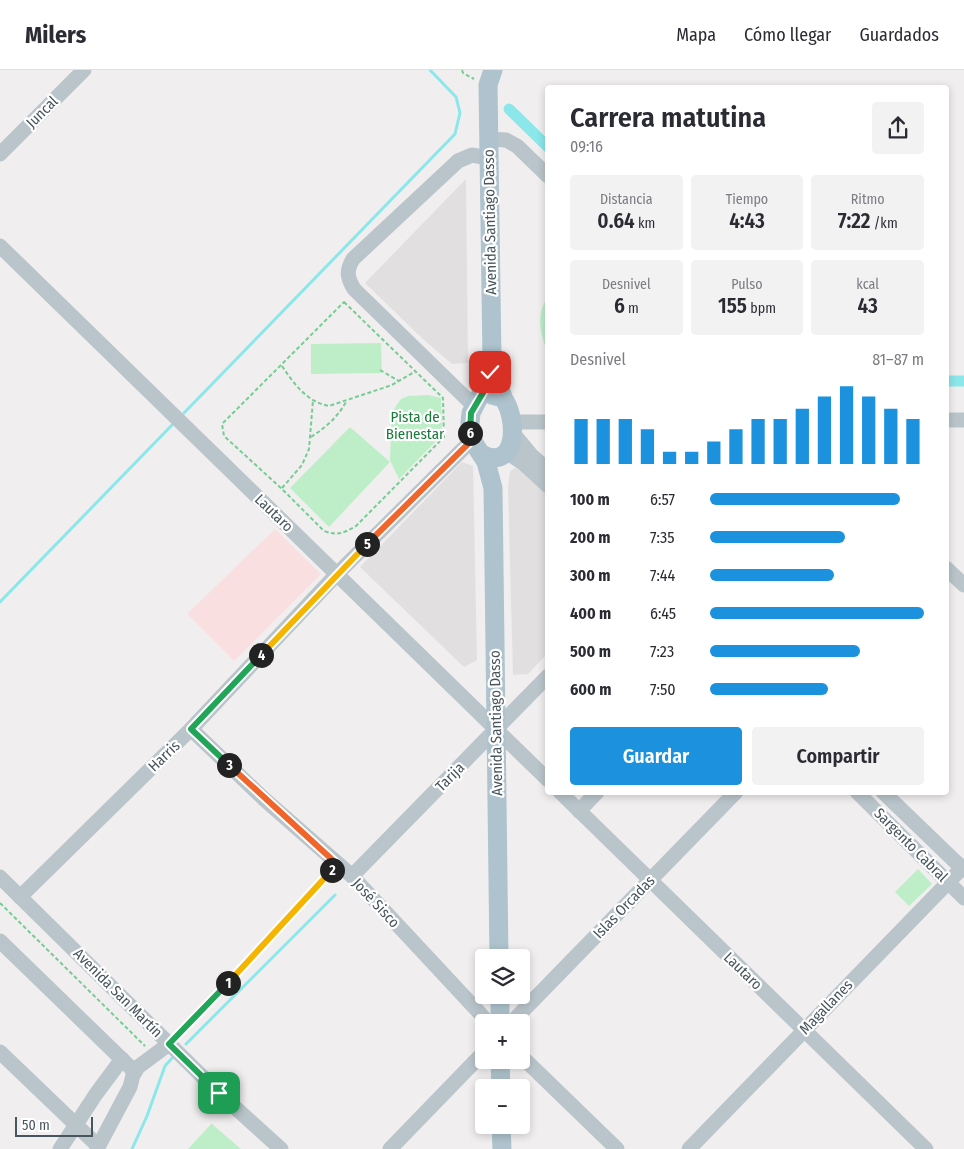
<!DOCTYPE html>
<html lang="es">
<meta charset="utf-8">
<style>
body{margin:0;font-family:"Fira Sans Condensed",sans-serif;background:#f2f2f3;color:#2b2b33;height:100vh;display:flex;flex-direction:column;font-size:19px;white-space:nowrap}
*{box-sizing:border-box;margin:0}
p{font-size:16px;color:#7c7c81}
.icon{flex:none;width:28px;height:28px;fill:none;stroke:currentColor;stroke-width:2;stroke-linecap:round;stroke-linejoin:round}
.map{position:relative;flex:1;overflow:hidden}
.sheet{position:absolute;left:545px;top:15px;width:404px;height:710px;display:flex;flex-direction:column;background:#fff;border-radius:5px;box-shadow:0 2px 8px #0003}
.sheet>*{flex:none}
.tools{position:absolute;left:475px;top:879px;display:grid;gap:10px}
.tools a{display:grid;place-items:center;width:55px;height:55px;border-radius:5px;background:#fff;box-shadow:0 2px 8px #0003;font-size:25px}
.scale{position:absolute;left:15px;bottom:12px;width:78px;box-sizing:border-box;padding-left:5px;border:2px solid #47555c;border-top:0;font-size:14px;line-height:18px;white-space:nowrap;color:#47555c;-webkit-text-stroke:4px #fff;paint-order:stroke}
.pin{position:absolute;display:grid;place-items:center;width:42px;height:42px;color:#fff;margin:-21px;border-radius:10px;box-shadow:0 2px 8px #0006}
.km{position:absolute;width:25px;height:25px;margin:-12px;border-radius:50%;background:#222;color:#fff;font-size:14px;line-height:25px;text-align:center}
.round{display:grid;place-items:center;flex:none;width:52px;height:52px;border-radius:5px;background:#f2f2f3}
.overview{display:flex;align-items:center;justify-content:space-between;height:85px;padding:0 25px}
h1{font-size:28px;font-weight:600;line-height:38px}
.figures{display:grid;grid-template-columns:repeat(3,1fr);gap:8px;height:85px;padding:5px 25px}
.figures div{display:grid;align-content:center;border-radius:5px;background:#f2f2f3;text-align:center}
.figures b{font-size:21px;font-weight:600}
.figures small{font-size:14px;font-weight:400}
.figures p{font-size:14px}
.chart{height:140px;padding:10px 25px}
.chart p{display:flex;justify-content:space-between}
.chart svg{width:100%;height:90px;margin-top:5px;stroke:#1c91de;stroke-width:6}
.cta{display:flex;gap:10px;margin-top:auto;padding:10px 25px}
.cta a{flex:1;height:58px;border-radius:5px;background:#1c91de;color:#fff;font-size:20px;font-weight:600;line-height:58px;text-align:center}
.cta a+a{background:#f2f2f3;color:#2b2b33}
ul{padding:0 25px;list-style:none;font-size:16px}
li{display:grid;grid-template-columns:80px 60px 1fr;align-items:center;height:38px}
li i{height:12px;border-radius:6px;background:#1c91de}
header{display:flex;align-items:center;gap:30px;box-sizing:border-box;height:70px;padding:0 25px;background:#fff;border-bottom:1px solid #e1e1e2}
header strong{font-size:24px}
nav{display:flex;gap:28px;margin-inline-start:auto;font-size:18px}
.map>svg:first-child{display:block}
.education{fill:#e2dfe1}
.medical{fill:#fadfe1}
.green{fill:#bdeec8}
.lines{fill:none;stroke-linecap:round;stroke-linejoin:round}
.stream{stroke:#8be7ea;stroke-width:3}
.canal{stroke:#8be7ea;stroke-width:11}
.path{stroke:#76cc93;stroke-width:2;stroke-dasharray:4 2.5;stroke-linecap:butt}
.minor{stroke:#bac5cb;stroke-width:15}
.major{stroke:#aec3cd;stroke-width:19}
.split-1-casing{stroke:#fff;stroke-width:10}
.split-2-casing{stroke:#fff;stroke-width:10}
.split-3-casing{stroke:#fff;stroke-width:10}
.split-4-casing{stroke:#fff;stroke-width:10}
.split-5-casing{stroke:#fff;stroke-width:10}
.split-6-casing{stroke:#fff;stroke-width:10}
.split-7-casing{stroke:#fff;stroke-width:10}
.split-1{stroke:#22a559;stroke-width:6}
.split-2{stroke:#f5b400;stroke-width:6}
.split-3{stroke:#f0652b;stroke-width:6}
.split-4{stroke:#22a559;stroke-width:6}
.split-5{stroke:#f5b400;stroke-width:6}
.split-6{stroke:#f0652b;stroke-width:6}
.split-7{stroke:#22a559;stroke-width:6}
.labels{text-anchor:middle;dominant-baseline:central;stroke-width:4.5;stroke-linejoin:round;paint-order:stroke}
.street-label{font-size:15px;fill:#47555c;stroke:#fff}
.park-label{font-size:15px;fill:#187c39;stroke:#fff}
</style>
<header>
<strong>Milers</strong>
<nav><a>Mapa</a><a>Cómo llegar</a><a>Guardados</a></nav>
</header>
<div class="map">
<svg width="964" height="1079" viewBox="0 0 964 1079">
<rect width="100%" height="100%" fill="#f1eeef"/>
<g class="education">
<path d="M466,109L468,293L452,294L424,270L365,213Z"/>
<path d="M462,392L473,396L477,590L464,597L360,497Z"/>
<path d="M520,395L548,422L547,584L528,604L513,605L508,417L510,401Z"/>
</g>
<path class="medical" d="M275,459L321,504L234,591L187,544Z"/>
<g class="green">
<path d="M547,228V281C540,263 536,245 547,228Z"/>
<path d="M381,273L382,303L311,304V274Z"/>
<path d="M428,325L441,328L442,365L399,409L390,390L392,342L401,329L408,326Z"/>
<path d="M350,357L390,392L329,457L290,418Z"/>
<path d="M918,799L932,814L909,836L895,822Z"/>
<path d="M212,1053V1054L241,1079H188Z"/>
</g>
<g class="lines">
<g class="stream">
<path d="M184,343L455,64L460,43L456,27L430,0"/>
<path d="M0,532L172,355"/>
<path d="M186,974L335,825"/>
<path d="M132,1079L147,1046L165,996L173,987"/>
</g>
<g class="canal">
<path d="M509,39L548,77"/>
<path d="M946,311H964"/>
</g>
<g class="path">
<path d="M462,0L463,3L474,9"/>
<path d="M344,232L443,328L444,367L356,456C344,463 338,466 324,461L282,419L224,366L222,354Z"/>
<path d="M282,296C294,314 307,332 329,336L392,315L416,301"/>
<path d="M380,300L399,311"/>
<path d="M311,367C326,357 337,348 346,332"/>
<path d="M282,418L302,395L309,379L313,330"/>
<path d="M0,833L145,976"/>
<path d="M178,964L239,901L329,803"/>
</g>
<g class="minor">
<path d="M489,69L506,70L517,76L548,106"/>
<path d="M0,84L84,0"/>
<path d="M0,176L548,710"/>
<path d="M474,336L354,219C347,207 346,201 353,189L458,91L472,85L489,88"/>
<path d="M946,350H964"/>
<path d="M513,352H548"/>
<path d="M513,363L532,386L548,400"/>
<path d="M506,382L523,393L548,416"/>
<path d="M946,498L964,515"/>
<path d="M191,659L264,729L352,806L488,952"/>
<path d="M560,722L926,1079"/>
<path d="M857,722L964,828"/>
<path d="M883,722L964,800"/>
<path d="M579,741L597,722"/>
<path d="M352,806L548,606"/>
<path d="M0,807L219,1023L281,1079"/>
<path d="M20,827L191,659L337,504L472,370"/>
<path d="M0,871L135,1002"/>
<path d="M512,952L736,722"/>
<path d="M0,982L98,1076"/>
<path d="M521,986L617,1079"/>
<path d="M60,1079L96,1024L122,989"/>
<path d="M97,1079L130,1017L133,1005L138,997L169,974"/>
<path d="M390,1079L484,982"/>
<path d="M689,1079L964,796"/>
</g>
<g class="major">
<path d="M493,0L488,15L492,290L503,328"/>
<path d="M492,290L487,312L471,343L470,353L472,370L486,392L493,418L499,888"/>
<path d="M481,384C518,402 518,348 503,328L492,325"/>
<path d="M500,925V952"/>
<path d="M500,990L501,1018"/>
<path d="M501,1055L502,1079"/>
</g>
</g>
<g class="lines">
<g class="split-1-casing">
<path id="split-1" d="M219,1023L169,974L228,913"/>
</g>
<g class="split-2-casing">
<path id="split-2" d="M228,913L332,800"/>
</g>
<g class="split-3-casing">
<path id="split-3" d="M229,695L337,794L332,800"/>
</g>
<g class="split-4-casing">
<path id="split-4" d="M229,695L191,659L261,585"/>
</g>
<g class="split-5-casing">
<path id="split-5" d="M261,585L367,474"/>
</g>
<g class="split-6-casing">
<path id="split-6" d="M367,474L472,370L470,363"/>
</g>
<g class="split-7-casing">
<path id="split-7" d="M470,363L471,343L484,321L490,302"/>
</g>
<use href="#split-1" class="split-1"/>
<use href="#split-2" class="split-2"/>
<use href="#split-3" class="split-3"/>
<use href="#split-4" class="split-4"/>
<use href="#split-5" class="split-5"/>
<use href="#split-6" class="split-6"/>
<use href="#split-7" class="split-7"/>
</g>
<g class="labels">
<g class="street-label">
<text transform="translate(42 42) rotate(-45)">Juncal</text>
<text transform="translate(490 152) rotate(-91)">Avenida Santiago Dasso</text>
<text transform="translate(274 443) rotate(44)">Lautaro</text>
<text transform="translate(496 653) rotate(-91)">Avenida Santiago Dasso</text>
<text transform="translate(164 686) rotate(-44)">Harris</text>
<text transform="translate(450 707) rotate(-45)">Tarija</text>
<text transform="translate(911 775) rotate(45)">Sargento Cabral</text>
<text transform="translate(376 833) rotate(47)">José Sisco</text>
<text transform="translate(624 837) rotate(-46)">Islas Orcadas</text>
<text transform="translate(743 901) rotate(44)">Lautaro</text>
<text transform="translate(118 923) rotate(45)">Avenida San Martín</text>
<text transform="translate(826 937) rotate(-46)">Magallanes</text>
</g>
<g class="park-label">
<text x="415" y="347">Pista de<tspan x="415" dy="17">Bienestar</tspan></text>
</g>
</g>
</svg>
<div class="tools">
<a><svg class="icon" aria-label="layers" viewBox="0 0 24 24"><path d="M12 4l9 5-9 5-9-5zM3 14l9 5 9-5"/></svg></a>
<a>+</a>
<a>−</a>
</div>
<div class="scale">50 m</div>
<div class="pin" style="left:219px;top:1023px;background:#1e9e55"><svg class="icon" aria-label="arrive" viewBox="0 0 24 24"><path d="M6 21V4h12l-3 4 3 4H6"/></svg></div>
<div class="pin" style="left:490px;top:302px;background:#d93025"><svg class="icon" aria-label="check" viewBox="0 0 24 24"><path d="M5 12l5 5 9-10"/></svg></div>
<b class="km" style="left:228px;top:913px">1</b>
<b class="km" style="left:332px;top:800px">2</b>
<b class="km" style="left:229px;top:695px">3</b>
<b class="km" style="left:261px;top:585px">4</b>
<b class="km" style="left:367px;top:474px">5</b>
<b class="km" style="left:470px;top:363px">6</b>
<section class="sheet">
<div class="overview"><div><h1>Carrera matutina</h1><p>09:16</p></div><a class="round"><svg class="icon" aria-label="share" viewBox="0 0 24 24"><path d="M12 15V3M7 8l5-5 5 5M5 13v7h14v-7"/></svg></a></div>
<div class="figures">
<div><p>Distancia</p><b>0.64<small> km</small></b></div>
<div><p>Tiempo</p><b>4:43</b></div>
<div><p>Ritmo</p><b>7:22<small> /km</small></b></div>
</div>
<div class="figures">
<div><p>Desnivel</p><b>6<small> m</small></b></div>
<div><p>Pulso</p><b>155<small> bpm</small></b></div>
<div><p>kcal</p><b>43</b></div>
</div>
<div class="chart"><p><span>Desnivel</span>81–87 m</p>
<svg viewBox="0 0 160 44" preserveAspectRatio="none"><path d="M5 44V22M15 44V22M25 44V22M35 44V27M45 44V38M55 44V38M65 44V33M75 44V27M85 44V22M95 44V22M105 44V17M115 44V11M125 44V6M135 44V11M145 44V17M155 44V22"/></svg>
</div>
<ul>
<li><b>100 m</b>6:57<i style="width:89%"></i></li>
<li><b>200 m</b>7:35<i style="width:63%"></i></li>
<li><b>300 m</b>7:44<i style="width:58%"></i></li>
<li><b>400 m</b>6:45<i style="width:100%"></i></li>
<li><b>500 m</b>7:23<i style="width:70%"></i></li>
<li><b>600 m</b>7:50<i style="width:55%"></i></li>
</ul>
<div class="cta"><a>Guardar</a><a>Compartir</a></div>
</section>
</div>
